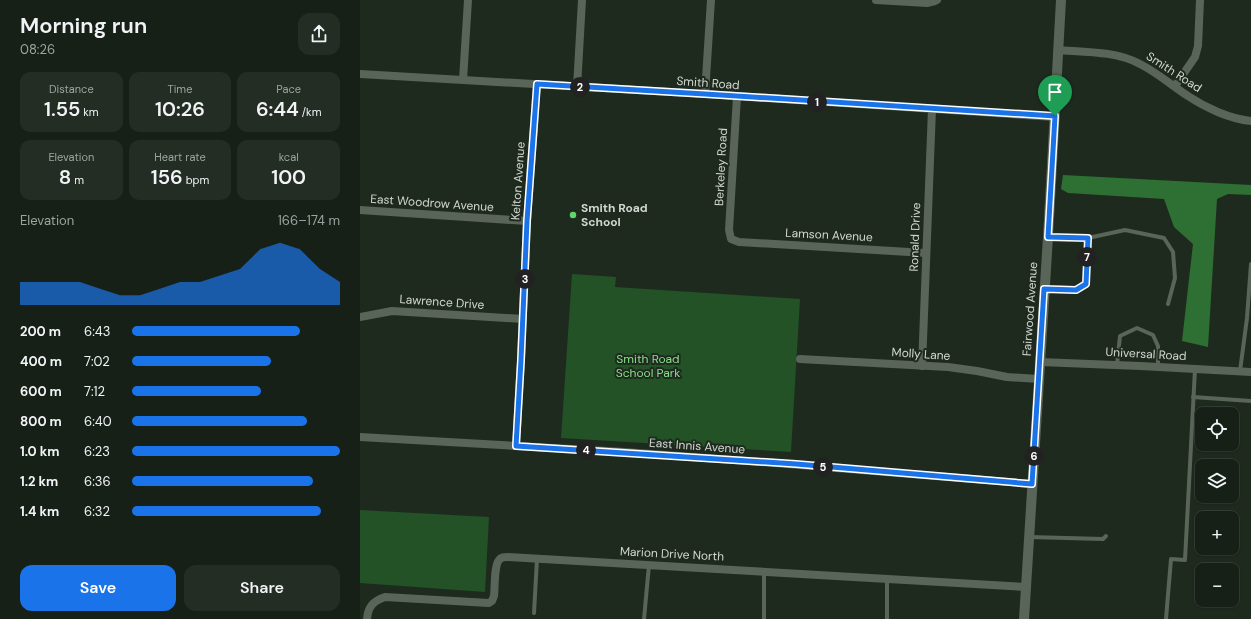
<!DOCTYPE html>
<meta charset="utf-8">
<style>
body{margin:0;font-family:"DM Sans",sans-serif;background:#242d24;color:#f1f3f6;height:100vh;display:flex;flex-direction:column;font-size:15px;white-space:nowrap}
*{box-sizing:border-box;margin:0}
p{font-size:13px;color:#9ea3a1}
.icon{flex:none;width:22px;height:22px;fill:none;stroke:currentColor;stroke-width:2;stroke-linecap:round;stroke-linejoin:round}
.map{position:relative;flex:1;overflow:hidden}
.sheet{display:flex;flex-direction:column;background:#172017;width:360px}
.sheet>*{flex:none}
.buttons{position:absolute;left:835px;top:407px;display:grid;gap:8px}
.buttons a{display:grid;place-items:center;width:44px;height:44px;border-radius:8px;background:#172017;box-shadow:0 1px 3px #0004,0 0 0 1px #363e36;font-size:20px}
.pin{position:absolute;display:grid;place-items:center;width:34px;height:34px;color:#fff;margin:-41px -17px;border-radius:50% 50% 50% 0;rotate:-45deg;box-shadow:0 0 4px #0007}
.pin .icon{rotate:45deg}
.km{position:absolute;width:20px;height:20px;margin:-10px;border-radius:50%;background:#222;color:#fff;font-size:11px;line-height:20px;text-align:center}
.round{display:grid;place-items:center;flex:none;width:42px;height:42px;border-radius:12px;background:#242d24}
.head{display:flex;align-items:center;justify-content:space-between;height:68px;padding:0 20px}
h1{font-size:22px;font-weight:600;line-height:30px}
.figures{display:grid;grid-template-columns:repeat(3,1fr);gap:6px;height:68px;padding:4px 20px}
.figures div{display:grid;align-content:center;border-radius:10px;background:#242d24;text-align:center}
.figures b{font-size:20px;font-weight:600}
.figures small{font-size:11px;font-weight:400}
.figures p{font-size:11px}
.chart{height:112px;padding:8px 20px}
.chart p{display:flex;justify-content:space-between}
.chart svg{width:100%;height:72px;margin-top:4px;fill:#1a73e8;opacity:.7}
.button{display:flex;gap:8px;margin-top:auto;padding:8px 20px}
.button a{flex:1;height:46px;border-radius:12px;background:#1a73e8;color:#fff;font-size:16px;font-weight:600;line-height:46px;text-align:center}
.button a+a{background:#242d24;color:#f1f3f6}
ul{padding:0 20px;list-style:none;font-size:13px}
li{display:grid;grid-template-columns:64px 48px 1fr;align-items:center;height:30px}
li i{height:10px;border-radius:5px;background:#1a73e8}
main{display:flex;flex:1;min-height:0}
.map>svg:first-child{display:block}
.green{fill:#235227}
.forest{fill:#2e6f34}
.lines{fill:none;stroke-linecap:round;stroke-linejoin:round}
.service{stroke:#586558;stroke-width:4}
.minor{stroke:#586558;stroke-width:8}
.tertiary{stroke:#586558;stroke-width:10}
.route-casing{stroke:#fff;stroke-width:8}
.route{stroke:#1a73e8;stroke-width:5}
.poi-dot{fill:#60d56b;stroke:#1f2a1f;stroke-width:1.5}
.labels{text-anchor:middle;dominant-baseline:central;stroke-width:4;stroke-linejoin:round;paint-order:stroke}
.street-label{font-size:12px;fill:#d0d7d0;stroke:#1f2a1f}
.poi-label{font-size:12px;font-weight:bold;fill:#d0d7d0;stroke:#1f2a1f;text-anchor:start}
.park-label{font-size:12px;fill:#88df8c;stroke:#1f2a1f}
</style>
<main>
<section class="sheet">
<div class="head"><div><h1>Morning run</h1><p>08:26</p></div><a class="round"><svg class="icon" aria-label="share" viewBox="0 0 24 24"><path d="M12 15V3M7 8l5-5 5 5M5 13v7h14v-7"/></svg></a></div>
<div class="figures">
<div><p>Distance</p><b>1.55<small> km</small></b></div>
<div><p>Time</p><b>10:26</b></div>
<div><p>Pace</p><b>6:44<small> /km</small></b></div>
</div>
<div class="figures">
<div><p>Elevation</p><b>8<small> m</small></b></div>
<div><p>Heart rate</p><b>156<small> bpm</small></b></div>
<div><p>kcal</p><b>100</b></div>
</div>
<div class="chart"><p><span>Elevation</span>166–174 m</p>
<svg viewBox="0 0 160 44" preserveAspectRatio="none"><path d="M0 44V30L10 30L20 30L30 30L40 34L50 38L60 38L70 34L80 30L90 30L100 26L110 22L120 10L130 6L140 10L150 22L160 30V44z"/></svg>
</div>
<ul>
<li><b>200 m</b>6:43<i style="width:81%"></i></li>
<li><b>400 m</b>7:02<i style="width:67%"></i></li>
<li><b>600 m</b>7:12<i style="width:62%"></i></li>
<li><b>800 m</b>6:40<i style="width:84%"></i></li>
<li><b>1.0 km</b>6:23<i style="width:100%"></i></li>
<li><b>1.2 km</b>6:36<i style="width:87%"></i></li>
<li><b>1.4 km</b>6:32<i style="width:91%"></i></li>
</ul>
<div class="button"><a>Save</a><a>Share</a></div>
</section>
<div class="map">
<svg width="891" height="619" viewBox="0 0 891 619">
<rect width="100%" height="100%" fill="#1f2a1f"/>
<g class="green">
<path d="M212,274L256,277L255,287L440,299L431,452L201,438Z"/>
<path d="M0,510L129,517L125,592L0,583Z"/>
</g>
<path class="forest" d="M703,175L891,185V195L868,194L857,199L848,347L822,341L833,244L814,227L804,199L708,193L701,189Z"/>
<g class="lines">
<g class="service">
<path d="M688,237L728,238L765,230L804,238L813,252L815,278L808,304"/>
<path d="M685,289L716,290L726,284L728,238"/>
<path d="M757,365L760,336L777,328L793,335L798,346V367"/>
<path d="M880,371L887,318L891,264"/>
<path d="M833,397L891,401"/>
<path d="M669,537L743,539L746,536"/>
<path d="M404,572V619"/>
<path d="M174,613L177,559"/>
<path d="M284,619L289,565"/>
<path d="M527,619V579"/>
<path d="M806,619L811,559L825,560L835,369"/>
</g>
<g class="minor">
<path d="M516,0L567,3L575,1L577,0"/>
<path d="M698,50C725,52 756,51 780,64C798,73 812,86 828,96C846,108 870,119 891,121"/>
<path d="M0,74L345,94L695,117"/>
<path d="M103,80L108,0"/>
<path d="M815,86L835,57L838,46L840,0"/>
<path d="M217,87L222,0"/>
<path d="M345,94L351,0"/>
<path d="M377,96L369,230L371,239L379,242L566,253"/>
<path d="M0,210L167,221"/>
<path d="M0,317L32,311L163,319"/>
<path d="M440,359L588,367L617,371L647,377L679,379"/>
<path d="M680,362L780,366L891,372"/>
<path d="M562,366L572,109"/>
<path d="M0,437L264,452L415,463L672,484"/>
<path d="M156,446L161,360L167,221L177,85"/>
<path d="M7,619C8,607 13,601 25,597L129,603L132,601L134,596C135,588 134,566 139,560C141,557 144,557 148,557L666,587"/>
</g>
<path class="tertiary" d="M664,619L688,237L701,0"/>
</g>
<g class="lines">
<g class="route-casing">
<path id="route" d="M177,84L345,94L695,116L688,237L728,238L726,284L716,290L684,289L672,484L436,464L156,446L161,360L167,221Z"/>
</g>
<use href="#route" class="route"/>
</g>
<circle class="poi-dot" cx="213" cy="215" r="4"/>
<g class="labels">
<g class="street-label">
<text transform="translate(814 72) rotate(33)">Smith Road</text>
<text transform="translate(348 83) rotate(4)">Smith Road</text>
<text transform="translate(361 167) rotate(-87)">Berkeley Road</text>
<text transform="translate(158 181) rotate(-86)">Kelton Avenue</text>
<text transform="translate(72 203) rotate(4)">East Woodrow Avenue</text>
<text transform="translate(469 235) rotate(3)">Lamson Avenue</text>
<text transform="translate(555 237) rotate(-88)">Ronald Drive</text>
<text transform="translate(82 302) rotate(4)">Lawrence Drive</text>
<text transform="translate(670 309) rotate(-86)">Fairwood Avenue</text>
<text transform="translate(561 354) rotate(4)">Molly Lane</text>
<text transform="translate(786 354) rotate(3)">Universal Road</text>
<text transform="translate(337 446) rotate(4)">East Innis Avenue</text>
<text transform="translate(312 554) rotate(3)">Marion Drive North</text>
</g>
<g class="poi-label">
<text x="221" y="208">Smith Road<tspan x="221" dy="14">School</tspan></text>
</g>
<g class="park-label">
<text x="288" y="359">Smith Road<tspan x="288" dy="14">School Park</tspan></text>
</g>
</g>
</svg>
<div class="buttons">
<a><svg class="icon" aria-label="locate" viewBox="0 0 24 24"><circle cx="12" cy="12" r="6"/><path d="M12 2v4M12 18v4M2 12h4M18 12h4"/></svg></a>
<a><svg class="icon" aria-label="layers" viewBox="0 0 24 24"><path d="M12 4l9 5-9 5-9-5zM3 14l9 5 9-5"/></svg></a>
<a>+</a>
<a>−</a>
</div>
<div class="pin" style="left:695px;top:116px;background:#1e9e55"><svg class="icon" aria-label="arrive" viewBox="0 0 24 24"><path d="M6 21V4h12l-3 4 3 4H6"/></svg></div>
<b class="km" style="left:457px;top:102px">1</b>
<b class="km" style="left:220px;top:87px">2</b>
<b class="km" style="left:165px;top:279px">3</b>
<b class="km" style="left:226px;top:450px">4</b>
<b class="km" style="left:463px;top:467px">5</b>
<b class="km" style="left:674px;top:456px">6</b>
<b class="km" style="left:727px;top:257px">7</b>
</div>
</main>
